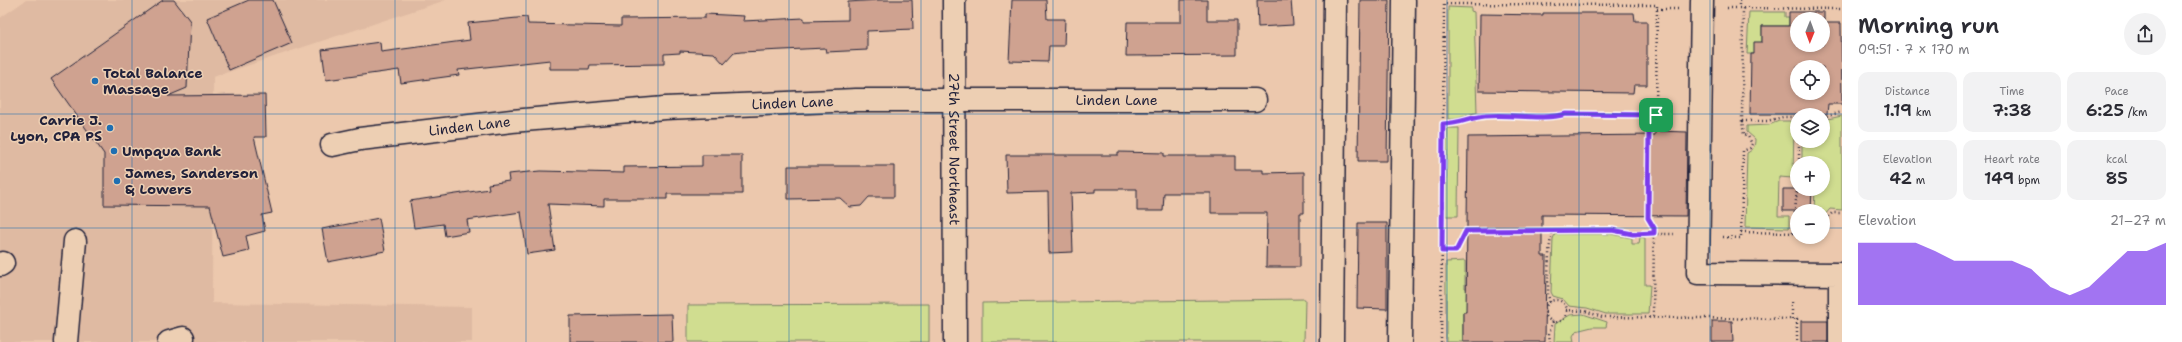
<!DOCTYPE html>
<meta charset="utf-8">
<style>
body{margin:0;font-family:"Shantell Sans",sans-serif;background:#f2f2f3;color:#2b2b33;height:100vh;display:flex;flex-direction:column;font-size:15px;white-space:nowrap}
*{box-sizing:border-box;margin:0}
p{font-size:13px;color:#7c7c81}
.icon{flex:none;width:22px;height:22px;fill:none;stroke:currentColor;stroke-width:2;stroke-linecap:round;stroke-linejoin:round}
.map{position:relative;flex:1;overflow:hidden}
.side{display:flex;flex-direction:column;background:#fff;width:340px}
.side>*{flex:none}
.needle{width:26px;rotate:181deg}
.controls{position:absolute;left:1790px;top:12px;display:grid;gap:8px}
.controls a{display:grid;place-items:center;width:40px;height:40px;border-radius:50%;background:#fff;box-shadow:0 2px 6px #0003;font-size:20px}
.pin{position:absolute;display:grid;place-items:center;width:34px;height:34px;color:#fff;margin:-17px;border-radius:8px;box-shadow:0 2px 6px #0006}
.round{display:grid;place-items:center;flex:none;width:42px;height:42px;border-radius:21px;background:#f2f2f3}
.summary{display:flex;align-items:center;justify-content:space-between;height:68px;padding:0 16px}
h1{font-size:22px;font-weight:600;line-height:30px}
.metrics{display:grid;grid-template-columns:repeat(3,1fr);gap:6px;height:68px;padding:4px 16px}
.metrics div{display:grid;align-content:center;border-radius:10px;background:#f2f2f3;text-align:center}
.metrics b{font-size:17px;font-weight:600}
.metrics small{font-size:11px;font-weight:400}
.metrics p{font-size:11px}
.chart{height:112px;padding:8px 16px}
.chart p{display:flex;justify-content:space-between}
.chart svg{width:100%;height:72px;margin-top:4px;fill:#7c3aed;opacity:.7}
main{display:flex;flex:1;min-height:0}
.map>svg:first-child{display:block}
.built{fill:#dfbaa2}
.green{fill:#d0dd90;stroke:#798066}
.building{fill:#cfa290;stroke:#22223b;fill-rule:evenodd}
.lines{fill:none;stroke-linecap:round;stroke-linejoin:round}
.minor-casing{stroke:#22223b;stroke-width:25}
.path{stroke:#22223b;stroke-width:2.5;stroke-dasharray:1 3;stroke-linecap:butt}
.minor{stroke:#edcfb3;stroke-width:22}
.route-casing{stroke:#fff;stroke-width:8}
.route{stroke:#7c3aed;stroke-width:5}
.grid{fill:none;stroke:#1f6fb2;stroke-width:1;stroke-opacity:0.55}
.poi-dot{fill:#1f6fb2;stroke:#edcfb3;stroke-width:1.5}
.labels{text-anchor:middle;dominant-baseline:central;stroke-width:3;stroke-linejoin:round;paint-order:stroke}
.poi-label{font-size:14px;font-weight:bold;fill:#22223b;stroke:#edcfb3;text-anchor:start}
.street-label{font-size:14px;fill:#22223b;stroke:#edcfb3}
</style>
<main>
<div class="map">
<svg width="1842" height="342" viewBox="0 0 1842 342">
<rect width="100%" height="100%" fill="#ecc8ad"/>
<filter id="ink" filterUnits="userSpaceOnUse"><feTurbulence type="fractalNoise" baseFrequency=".025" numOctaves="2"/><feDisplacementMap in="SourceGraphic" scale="8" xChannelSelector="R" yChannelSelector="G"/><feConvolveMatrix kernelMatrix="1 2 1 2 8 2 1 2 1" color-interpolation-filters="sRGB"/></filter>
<g filter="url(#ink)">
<path class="built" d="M26,0H446L213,77L212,303L472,307V342H0V18Z"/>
<g class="green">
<path d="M1448,7L1471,8V11L1474,12L1477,113C1466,113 1461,121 1448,119Z"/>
<path d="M1749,12H1785V17H1789V26H1762V42L1754,54H1747Z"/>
<path d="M1842,116V210L1830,209L1823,217V211H1814L1815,189H1823V163H1802V141H1823V120Z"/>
<path d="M1779,121H1794L1793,178L1779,177L1778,216H1789V228L1745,227L1747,153C1753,150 1755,147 1755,139L1747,132V126L1769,125Z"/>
<path d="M1447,128H1459L1458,216H1446Z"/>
<path d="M1555,234H1611L1632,238V244H1639L1640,237L1645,238V285H1650L1648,314H1606L1587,308L1569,306L1563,299L1553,296L1551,292L1553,239Z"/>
<path d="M1465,261V288H1472V312H1463V342H1446V262Z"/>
<path d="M1305,299L1304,342H982V303Z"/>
<path d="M929,304V342H688V305Z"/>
<path d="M1583,314L1607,322L1606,327H1592L1576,331L1573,336L1574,342H1554L1555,324L1570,315Z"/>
</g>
<g class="building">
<path d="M163,0H174L190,21L187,88L168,96L265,95L266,137H254L272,213L262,215L265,231L246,236L249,251L223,257L210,206L104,205V154L51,79Z"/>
<path d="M249,0H273L292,43L229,70L207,18Z"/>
<path d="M879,0H912L913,29L867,31V50L826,52L825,48L741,52L734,53L724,64L714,53L680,51V53L664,54V64L590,65L589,69H550V60L458,70L459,75L401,83L399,70L326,80L322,50L380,42L381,52L470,40L468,23L527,17L528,24L621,26V19L705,18V14L744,16L743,21L804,18V21L848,20V2Z"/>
<path d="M1012,0H1046L1047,19H1065L1064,46H1049L1048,62L1009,61Z"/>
<path d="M1181,0H1207V20H1237V55L1126,56L1127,22H1181Z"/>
<path d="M1257,0H1291L1293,25L1258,27Z"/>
<path d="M1360,0H1389L1387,161H1358Z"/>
<path d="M1789,12H1824V23H1841L1842,104H1828L1827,114H1750L1751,54H1754V42H1762V26H1789ZM1797,19H1823V45H1797ZM1797,67H1823V93H1797Z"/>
<path d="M1543,13H1634L1635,21H1647V85H1634L1633,93L1479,91L1480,14L1543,15Z"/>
<path d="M1655,131L1687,132L1686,216L1542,215V256H1546L1545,342H1463V312H1466L1468,137L1655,135Z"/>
<path d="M1118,152L1164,153V156H1235V170H1263V173L1304,172V213H1300V267H1266L1267,213H1211V193H1164L1163,211H1137V189H1095V192L1071,193L1073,252L1049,253L1048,192L1007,193L1006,155H1118Z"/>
<path d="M702,155H742V194H667V199H604V206L548,204L555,250L527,254L521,212L467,220L469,232L445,236L443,224L414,228L410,201L489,189L488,184L509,181L508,174L540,171L624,173V167L702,166Z"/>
<path d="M788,166H894V197H869L861,206L850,207L840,198L788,199Z"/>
<path d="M1783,189H1812L1811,211H1783Z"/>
<path d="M379,218L385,251L328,262L322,229Z"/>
<path d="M1358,223H1387V309L1357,308Z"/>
<path d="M672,314L673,342H570V316Z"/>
<path d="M1712,321H1732L1733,342H1712Z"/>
<rect x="1801" y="321" width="27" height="21"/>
</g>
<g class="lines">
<g class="minor-casing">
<g id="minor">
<path id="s1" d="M954,0L955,342"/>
<path d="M1702,0L1698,273L1840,274V342"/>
<path id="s2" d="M332,145L360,139L512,121L665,108L856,100H1255"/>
<path d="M0,265L3,263"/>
<path d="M66,342L75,241"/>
<path d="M169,342L183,338"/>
<path d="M1332,342L1335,0"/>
<path d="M1400,342L1404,0"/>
</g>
</g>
<g class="path">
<path d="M1739,0V8"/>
<path d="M1727,8L1842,9"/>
<path d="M1657,9H1678"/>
<path d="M1823,117L1842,112"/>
<path d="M1742,121H1767L1783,117H1797"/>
<path d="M1443,124H1457L1485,116L1527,115L1541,118L1566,114L1656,115"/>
<path d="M1799,163V141"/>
<path d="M1823,223L1832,213H1842"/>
<path d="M1741,232L1797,233"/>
<path d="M1793,233L1797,189"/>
<path d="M1723,237L1741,238L1743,151L1750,148L1752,144L1748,136L1744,135L1742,121L1743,8"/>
<path d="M1442,251H1456L1466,231L1612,230L1633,234H1674"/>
<circle cx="1556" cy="311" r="11"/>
<path d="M1550,302L1548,295C1548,280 1548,242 1553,230"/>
<path d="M1566,310L1585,311L1602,317L1797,319V342"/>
<path d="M1792,319V299"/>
<path d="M1441,342L1444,4L1657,5L1656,119L1649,130V218L1654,228L1653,317"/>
<path d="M1550,342L1549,334L1553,321"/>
</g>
<use href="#minor" class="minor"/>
</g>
</g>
<g class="lines" filter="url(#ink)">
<g class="route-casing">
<path id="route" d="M1566,114L1656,115V119L1649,130L1648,218L1654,228V233L1633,234L1612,230L1466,231L1456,251H1442L1443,124C1459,124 1471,117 1485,116C1512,113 1540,121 1566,114Z"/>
</g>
<use href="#route" class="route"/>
</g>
<path class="grid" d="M132,0V342M263,0V342M395,0V342M526,0V342M658,0V342M789,0V342M921,0V342M1053,0V342M1184,0V342M1316,0V342M1447,0V342M1579,0V342M1710,0V342M0,114H1842M0,228H1797M1823,228H1842"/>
<g class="poi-dot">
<circle cx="95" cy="81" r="4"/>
<circle cx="110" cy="128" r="4"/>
<circle cx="114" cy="151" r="4"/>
<circle cx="117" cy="181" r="4"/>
</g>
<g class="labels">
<g class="poi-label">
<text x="103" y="73">Total Balance<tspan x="103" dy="16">Massage</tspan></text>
<text x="102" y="120" text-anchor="end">Carrie J.<tspan x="102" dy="16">Lyon, CPA PS</tspan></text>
<text x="122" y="151">Umpqua Bank</text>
<text x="125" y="173">James, Sanderson<tspan x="125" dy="16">&amp; Lowers</tspan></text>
</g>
<g class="street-label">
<text stroke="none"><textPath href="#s2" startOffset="787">Linden Lane</textPath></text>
<text stroke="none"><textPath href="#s2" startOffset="463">Linden Lane</textPath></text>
<text stroke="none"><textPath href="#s2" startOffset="139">Linden Lane</textPath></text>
<text stroke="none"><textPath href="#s1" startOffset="149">27th Street Northeast</textPath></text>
</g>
</g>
</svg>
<div class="controls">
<a><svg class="needle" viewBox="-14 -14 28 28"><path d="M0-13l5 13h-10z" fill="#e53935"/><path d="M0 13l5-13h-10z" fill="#7c7c81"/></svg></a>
<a><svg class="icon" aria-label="locate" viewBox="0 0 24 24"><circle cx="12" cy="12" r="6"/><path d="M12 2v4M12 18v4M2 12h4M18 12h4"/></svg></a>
<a><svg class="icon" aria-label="layers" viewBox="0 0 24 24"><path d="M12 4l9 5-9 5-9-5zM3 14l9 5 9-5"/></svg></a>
<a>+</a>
<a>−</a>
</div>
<div class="pin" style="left:1656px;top:115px;background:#1e9e55"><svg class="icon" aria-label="arrive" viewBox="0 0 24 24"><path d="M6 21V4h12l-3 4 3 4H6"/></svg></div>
</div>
<section class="side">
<div class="summary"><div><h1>Morning run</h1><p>09:51 · 7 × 170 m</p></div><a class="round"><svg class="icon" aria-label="share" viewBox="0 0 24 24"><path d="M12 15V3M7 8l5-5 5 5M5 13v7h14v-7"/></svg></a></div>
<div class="metrics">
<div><p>Distance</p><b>1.19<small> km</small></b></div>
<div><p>Time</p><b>7:38</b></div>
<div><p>Pace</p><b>6:25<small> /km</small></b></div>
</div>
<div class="metrics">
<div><p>Elevation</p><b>42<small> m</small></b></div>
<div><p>Heart rate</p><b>149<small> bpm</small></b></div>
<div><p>kcal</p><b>85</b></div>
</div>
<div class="chart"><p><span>Elevation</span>21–27 m</p>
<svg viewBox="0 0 160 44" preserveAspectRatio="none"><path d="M0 44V6L10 6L20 6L30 6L40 11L50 17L60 17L70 17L80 17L90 22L100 33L110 38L120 33L130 22L140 11L150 11L160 6V44z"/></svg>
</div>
</section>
</main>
